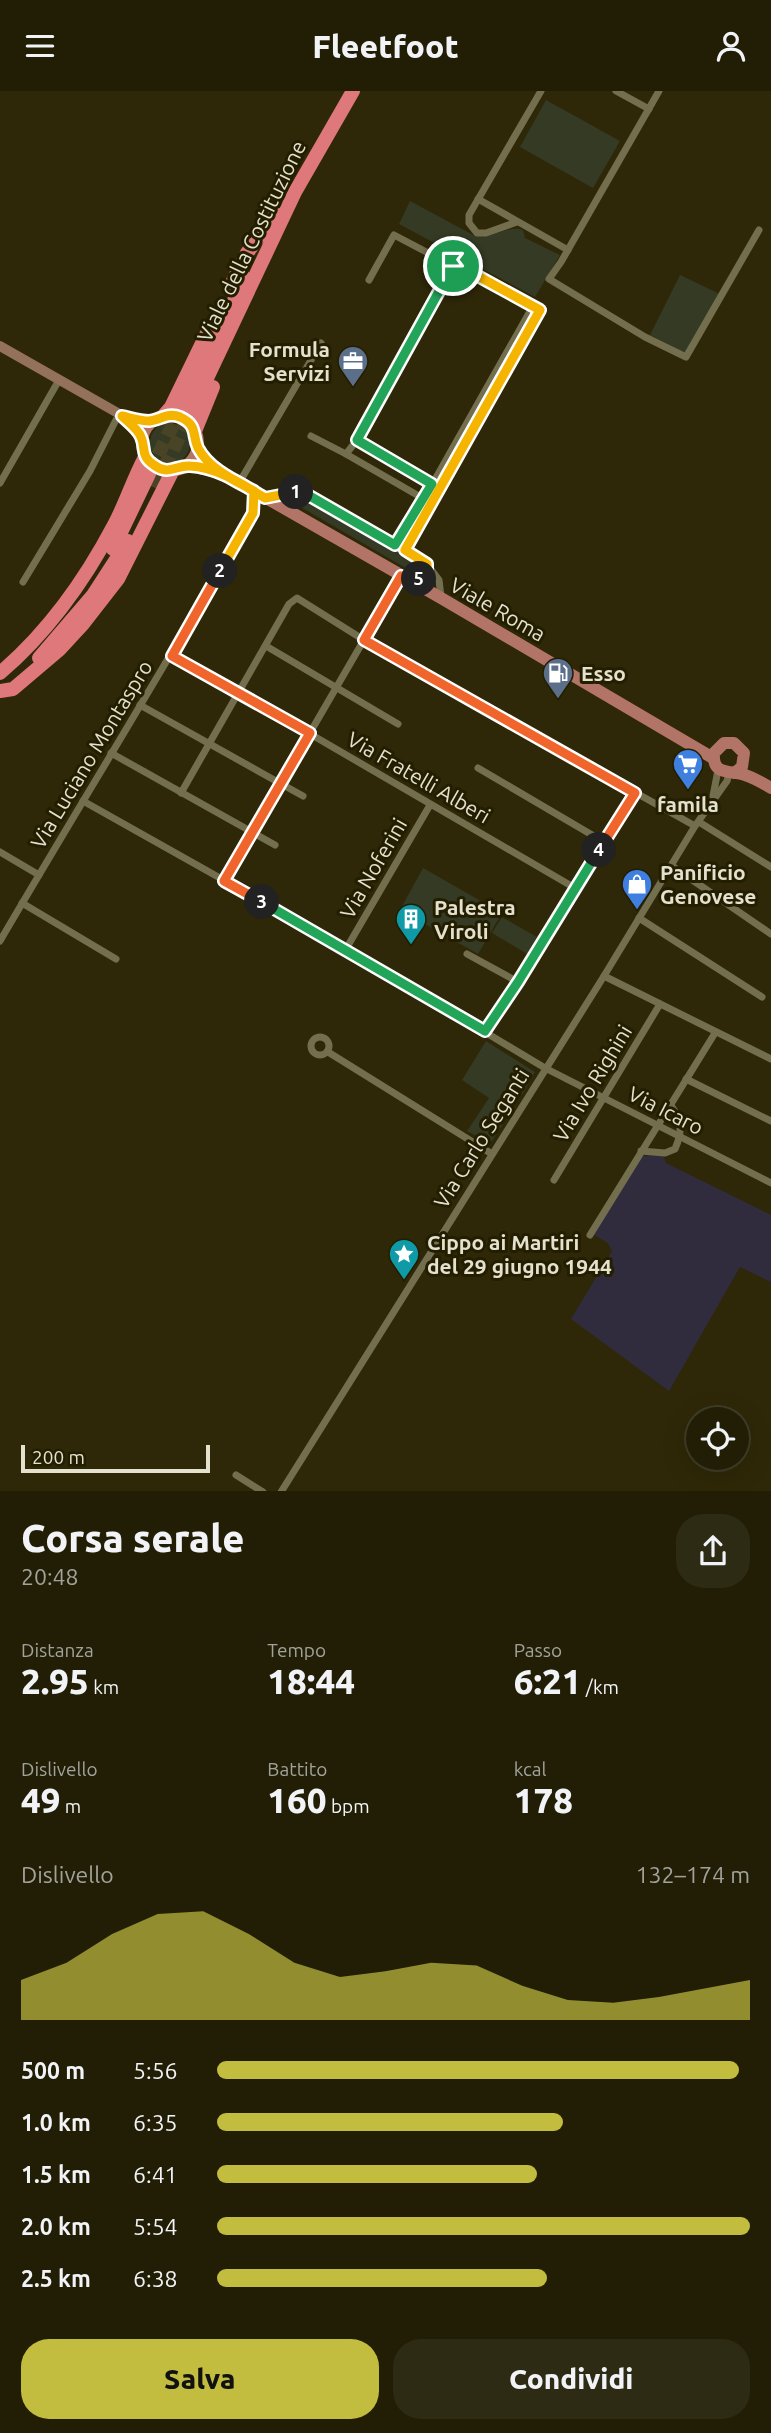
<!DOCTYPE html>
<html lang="it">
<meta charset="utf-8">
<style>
body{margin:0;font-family:Ubuntu,sans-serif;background:#2e2b14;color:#f1f3f6;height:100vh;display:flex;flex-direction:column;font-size:26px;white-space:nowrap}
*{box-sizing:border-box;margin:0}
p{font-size:23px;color:#a2a29b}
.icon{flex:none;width:38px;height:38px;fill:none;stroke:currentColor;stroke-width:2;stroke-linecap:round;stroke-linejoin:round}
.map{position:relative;height:1400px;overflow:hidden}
.details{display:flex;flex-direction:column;background:#221e06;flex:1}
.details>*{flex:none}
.buttons{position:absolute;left:686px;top:1316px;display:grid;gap:14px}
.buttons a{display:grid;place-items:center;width:63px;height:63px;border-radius:50%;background:#221e06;box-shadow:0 7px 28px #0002,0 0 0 2px #3f3c28;font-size:35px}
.scale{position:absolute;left:21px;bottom:18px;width:189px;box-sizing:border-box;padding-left:7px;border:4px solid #e4e1cf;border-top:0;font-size:19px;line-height:24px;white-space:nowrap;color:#e4e1cf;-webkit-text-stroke:5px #241e01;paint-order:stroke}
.pin{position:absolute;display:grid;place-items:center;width:60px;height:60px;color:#fff;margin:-30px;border:4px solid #fff;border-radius:50%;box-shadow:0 2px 7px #0007}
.km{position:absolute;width:35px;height:35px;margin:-18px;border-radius:50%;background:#222;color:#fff;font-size:19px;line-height:35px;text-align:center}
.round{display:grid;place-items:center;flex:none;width:74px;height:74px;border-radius:28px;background:#2e2b14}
.overview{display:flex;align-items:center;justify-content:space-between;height:119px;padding:0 21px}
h1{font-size:38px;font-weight:800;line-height:52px}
.figures{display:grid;grid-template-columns:repeat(3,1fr);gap:10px;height:119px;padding:7px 21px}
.figures div{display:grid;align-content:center}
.figures b{font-size:35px;font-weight:800}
.figures small{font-size:19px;font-weight:400}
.figures p{font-size:19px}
.chart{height:196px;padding:14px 21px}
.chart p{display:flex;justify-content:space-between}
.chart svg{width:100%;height:126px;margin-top:7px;fill:#c2bd3f;opacity:.7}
.cta{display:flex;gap:14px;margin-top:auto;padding:14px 21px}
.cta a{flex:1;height:80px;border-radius:28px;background:#c2bd3f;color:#111;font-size:28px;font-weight:800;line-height:80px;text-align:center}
.cta a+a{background:#2e2b14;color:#f1f3f6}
ul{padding:0 21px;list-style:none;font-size:23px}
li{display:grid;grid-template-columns:112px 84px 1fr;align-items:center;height:52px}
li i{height:18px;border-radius:9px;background:#c2bd3f}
header{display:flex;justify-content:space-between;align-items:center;height:91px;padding:0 21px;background:#221e06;font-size:32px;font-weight:800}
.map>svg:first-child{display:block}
.industrial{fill:#302c3d}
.green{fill:#343a23}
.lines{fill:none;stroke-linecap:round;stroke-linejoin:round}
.highway-tunnel{stroke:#494426;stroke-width:14;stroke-dasharray:14 7;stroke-linecap:butt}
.street{stroke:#736e4d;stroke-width:7}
.secondary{stroke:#93715a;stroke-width:10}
.primary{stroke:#b37468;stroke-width:12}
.highway{stroke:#de787a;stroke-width:14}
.split-1-casing{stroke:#fff;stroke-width:14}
.split-2-casing{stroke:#fff;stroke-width:14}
.split-3-casing{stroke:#fff;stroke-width:14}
.split-4-casing{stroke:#fff;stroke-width:14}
.split-5-casing{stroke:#fff;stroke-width:14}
.split-6-casing{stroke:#fff;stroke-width:14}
.split-1{stroke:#22a559;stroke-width:9}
.split-2{stroke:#f5b400;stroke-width:9}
.split-3{stroke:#f0652b;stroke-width:9}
.split-4{stroke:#22a559;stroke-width:9}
.split-5{stroke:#f0652b;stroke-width:9}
.split-6{stroke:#f5b400;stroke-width:9}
.labels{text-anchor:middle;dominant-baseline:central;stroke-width:6;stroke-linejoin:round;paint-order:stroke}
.street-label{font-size:21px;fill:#e4e1cf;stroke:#241e01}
.poi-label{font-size:21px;font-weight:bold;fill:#e4e1cf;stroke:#241e01;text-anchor:start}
</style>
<header><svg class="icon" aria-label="menu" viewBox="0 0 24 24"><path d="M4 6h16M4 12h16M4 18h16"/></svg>Fleetfoot<svg class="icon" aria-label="person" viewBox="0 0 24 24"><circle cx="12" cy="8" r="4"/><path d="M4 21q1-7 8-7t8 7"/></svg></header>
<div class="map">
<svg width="771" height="1401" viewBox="0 0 771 1401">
<rect width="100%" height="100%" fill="#2e2808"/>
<path class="industrial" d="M663,1064L666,1072L771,1124V1191L740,1176L669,1300L571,1228L612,1160L608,1152L593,1143L642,1065Z"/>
<g class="green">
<path d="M546,9L620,50L593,97L520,56Z"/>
<path d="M410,110L475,145C491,147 510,134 523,139L525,147L560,164L535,206L399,133Z"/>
<path d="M680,184L720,203L685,262L650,244Z"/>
<circle cx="170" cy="352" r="20"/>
<path d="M301,406L421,473L424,480L416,483L299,415L297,407Z"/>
<path d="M423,777L502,822L478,863L400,819Z"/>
<path d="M502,826L537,846L527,863L492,842Z"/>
<path d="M486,950L535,981L522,1004L511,998L493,1027L503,1033L492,1050L488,1051L467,1040L489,1007L462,989Z"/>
</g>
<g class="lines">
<g class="highway-tunnel">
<path d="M149,383L181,317"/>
<path d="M155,397L191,321"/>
</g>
<g class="street">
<path d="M616,0L649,18"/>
<path d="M659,0L561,171L549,188L645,246L686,266L759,139"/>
<path d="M478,108L568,159"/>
<path d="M517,131L486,142H477L469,132V124L541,0"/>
<path d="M369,189L394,144L453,175L454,172L540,219L405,459"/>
<path d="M311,345L346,363"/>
<path d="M357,349L432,393"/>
<path d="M0,392L59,289"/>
<path d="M239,392L321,252"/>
<path d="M265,407L301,400L427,473L439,489L441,506"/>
<path d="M424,408L346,363L357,349L453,175"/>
<path d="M287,419L298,401"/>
<path d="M395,454L424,408L533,215"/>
<path d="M412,490L421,487L427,482V473"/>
<path d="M23,491L90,380L119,323"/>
<path d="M266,555L398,633"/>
<path d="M171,565L238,601L575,797"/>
<path d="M140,614L303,705"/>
<path d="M111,662L275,754"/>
<path d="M478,677L604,751"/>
<path d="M181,702L289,513L297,507L364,549L695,735"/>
<path d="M713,705L718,679"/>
<path d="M83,710L346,858L545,977L771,1092"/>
<path d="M699,731L771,776"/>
<path d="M0,761L39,784"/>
<path d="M672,775L771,843"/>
<path d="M224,790L401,485"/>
<path d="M22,812L116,868"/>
<path d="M639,827L762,906"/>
<path d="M0,850C84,707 171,566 253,422L254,401"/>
<path d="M346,858L430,714"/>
<path d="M467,863L518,891"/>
<path d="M604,885L771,968"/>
<path d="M485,940L518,891L635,702"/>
<circle cx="320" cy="955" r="9"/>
<path d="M328,961L492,1063"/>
<path d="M686,988L771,1030"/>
<path d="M641,1060L665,1062L675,1058C683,1040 682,1029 670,1013"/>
<path d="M554,1089L660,913"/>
<path d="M590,1144L715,942"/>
<path d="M236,1384L263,1401"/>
<path d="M281,1401L604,885L695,735L727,690L729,683"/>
</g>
<g class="secondary">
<path d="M0,255L123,325L142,347"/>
<path d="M124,326L152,330"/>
</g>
<g class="primary">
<circle cx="170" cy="352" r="28"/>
<path d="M187,374L223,383L254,400L441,507L713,667"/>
<path d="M734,682L742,676L744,662L734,652H724L714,662C712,685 730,679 745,684C754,687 763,692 771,697"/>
</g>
<g class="highway">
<path d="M230,196L247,162L276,123"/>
<path d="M181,317L245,187"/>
<path d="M191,321L295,101L353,0"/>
<path d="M164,324L171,316L207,242"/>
<path d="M195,340L213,296"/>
<path d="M113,458L149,383"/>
<path d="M39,567L93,504L128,450"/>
<path d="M0,582C47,542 85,489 114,434C126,412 133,388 145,366"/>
<path d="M0,600L13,598L59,559L83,533L118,488L173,379"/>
</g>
</g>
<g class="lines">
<g class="split-1-casing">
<path id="split-1" d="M296,401L301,400L395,454L432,393L357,349L453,175"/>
</g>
<g class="split-2-casing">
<path id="split-2" d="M220,480L253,422L254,400C234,389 209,378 198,357C192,344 198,334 180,326C168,321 160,329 149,330C141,330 131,327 122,325C128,331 138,338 141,346C146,357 140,365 154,374C169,385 176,374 190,375C217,376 243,394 265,407L296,401"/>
</g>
<g class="split-3-casing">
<path id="split-3" d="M220,480L172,565L310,642L224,790L262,811"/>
</g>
<g class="split-4-casing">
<path id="split-4" d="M262,811L485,940L518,891L599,759"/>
</g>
<g class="split-5-casing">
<path id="split-5" d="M419,488L411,490L401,485L364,549L635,702L599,759"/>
</g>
<g class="split-6-casing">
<path id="split-6" d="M419,488L427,482V473L405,459L540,219L454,172L453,175"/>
</g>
<use href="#split-1" class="split-1"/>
<use href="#split-2" class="split-2"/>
<use href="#split-3" class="split-3"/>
<use href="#split-4" class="split-4"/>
<use href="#split-5" class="split-5"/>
<use href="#split-6" class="split-6"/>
</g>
<defs>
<g id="office-pin" transform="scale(1.575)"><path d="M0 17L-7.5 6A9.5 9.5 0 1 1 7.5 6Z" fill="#5c6f8a" stroke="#241e01"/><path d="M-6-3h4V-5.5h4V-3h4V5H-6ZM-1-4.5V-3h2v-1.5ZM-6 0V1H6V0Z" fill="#fff"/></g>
<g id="fuel-pin" transform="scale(1.575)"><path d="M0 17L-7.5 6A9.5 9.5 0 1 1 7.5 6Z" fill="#5c6f8a" stroke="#241e01"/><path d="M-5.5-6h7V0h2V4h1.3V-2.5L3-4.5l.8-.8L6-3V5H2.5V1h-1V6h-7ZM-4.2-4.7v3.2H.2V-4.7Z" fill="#fff"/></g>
<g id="supermarket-pin" transform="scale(1.575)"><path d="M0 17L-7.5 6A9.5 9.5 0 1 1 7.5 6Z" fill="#3f7fe0" stroke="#241e01"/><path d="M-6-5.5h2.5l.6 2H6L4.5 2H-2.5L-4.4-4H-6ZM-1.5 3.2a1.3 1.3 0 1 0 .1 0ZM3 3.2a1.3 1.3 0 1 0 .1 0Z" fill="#fff"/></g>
<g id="shop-pin" transform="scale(1.575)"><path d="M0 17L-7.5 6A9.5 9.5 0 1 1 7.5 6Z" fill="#3f7fe0" stroke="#241e01"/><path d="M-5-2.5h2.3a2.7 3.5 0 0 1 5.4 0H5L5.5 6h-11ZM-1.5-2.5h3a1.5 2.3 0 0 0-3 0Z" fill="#fff"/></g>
<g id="building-pin" transform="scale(1.575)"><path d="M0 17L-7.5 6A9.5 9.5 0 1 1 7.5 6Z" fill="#0f9aa8" stroke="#241e01"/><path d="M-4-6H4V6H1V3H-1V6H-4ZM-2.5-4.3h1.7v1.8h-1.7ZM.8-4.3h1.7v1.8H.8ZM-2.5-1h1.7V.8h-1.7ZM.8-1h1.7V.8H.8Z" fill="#fff"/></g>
<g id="sight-pin" transform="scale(1.575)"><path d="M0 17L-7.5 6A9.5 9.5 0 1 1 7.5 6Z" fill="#0f9aa8" stroke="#241e01"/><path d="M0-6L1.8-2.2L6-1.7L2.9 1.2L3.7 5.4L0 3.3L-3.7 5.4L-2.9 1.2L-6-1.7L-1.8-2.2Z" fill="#fff"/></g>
</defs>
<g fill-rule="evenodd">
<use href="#office-pin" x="353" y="270"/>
<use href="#fuel-pin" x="558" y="582"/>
<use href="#supermarket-pin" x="688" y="673"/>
<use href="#shop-pin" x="637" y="793"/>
<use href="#building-pin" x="411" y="828"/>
<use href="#sight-pin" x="404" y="1163"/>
</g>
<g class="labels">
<g class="street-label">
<text transform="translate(251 150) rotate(-64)">Viale della Costituzione</text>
<text transform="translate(498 518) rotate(30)">Viale Roma</text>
<text transform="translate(91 663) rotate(-59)">Via Luciano Montaspro</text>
<text transform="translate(419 686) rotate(30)">Via Fratelli Alberi</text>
<text transform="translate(373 777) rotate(-60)">Via Noferini</text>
<text transform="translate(592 992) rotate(-59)">Via Ivo Righini</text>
<text transform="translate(666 1019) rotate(27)">Via Icaro</text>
<text transform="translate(481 1047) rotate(-58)">Via Carlo Seganti</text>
</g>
<g class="poi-label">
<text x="330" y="258" text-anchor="end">Formula<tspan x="330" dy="24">Servizi</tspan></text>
<text x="581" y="582">Esso</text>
<text x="688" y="713" text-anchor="middle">famila</text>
<text x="660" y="781">Panificio<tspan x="660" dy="24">Genovese</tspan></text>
<text x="434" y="816">Palestra<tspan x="434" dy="24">Viroli</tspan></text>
<text x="427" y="1151">Cippo ai Martiri<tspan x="427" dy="24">del 29 giugno 1944</tspan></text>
</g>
</g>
</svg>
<div class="buttons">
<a><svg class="icon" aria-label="locate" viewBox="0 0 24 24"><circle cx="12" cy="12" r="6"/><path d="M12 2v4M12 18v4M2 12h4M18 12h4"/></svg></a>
</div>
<div class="scale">200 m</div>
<div class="pin" style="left:453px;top:175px;background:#1e9e55"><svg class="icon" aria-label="arrive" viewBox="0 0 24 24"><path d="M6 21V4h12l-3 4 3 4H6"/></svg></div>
<b class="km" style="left:296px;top:401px">1</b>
<b class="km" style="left:220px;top:480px">2</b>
<b class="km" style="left:262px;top:811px">3</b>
<b class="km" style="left:599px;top:759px">4</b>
<b class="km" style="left:419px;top:488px">5</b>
</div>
<section class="details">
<div class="overview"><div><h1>Corsa serale</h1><p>20:48</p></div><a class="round"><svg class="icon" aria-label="share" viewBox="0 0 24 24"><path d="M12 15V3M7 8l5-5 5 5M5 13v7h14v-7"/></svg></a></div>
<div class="figures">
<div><p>Distanza</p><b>2.95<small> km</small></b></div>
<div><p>Tempo</p><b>18:44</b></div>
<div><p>Passo</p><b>6:21<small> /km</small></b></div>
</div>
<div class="figures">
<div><p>Dislivello</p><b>49<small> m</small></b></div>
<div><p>Battito</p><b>160<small> bpm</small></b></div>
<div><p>kcal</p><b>178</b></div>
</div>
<div class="chart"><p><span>Dislivello</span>132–174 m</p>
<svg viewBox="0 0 160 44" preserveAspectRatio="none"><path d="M0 44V30L10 24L20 14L30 7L40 6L50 14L60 24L70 29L80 27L90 24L100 25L110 32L120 37L130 38L140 36L150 33L160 30V44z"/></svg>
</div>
<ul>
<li><b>500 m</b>5:56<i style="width:98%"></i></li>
<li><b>1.0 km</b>6:35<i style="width:65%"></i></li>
<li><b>1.5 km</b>6:41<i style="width:60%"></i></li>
<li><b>2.0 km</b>5:54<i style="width:100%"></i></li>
<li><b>2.5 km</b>6:38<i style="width:62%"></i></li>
</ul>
<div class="cta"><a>Salva</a><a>Condividi</a></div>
</section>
